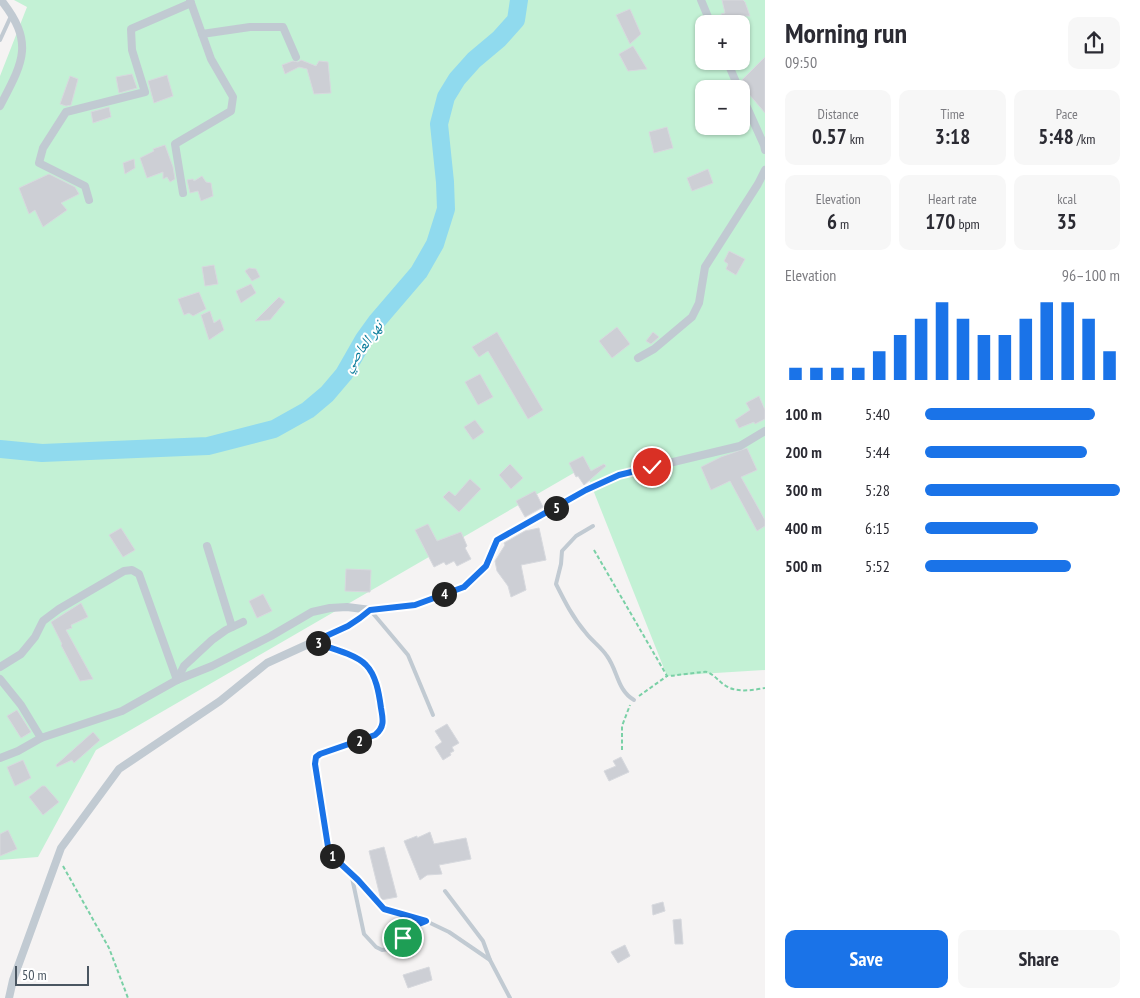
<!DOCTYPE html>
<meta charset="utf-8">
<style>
body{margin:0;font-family:"PT Sans Narrow","Noto Naskh Arabic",sans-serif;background:#f7f7f7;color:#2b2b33;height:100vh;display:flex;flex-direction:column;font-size:19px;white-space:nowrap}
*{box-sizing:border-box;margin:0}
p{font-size:16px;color:#7c7c81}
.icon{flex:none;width:28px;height:28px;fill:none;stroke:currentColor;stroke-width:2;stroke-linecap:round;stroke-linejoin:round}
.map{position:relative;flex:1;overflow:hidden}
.side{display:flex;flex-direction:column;background:#fff;width:375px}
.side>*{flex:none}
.buttons{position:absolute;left:695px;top:15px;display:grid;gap:10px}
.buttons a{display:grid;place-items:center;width:55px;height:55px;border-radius:10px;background:#fff;box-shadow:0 1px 4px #0004;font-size:25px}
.scale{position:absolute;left:15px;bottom:12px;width:74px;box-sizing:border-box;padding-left:5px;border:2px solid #4a5661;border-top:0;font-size:14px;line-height:18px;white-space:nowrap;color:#4a5661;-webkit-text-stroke:4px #fff;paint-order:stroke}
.pin{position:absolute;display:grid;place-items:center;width:42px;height:42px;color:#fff;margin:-21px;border:2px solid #fff;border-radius:50%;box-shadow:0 1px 5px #0007}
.km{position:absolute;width:25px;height:25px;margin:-12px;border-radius:50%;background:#222;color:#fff;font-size:14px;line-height:25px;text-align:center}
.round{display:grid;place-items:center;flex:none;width:52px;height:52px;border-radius:10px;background:#f7f7f7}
.summary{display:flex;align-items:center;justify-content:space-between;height:85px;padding:0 20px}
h1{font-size:28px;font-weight:800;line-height:38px}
.figures{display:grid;grid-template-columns:repeat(3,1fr);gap:8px;height:85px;padding:5px 20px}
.figures div{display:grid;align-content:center;border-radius:10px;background:#f7f7f7;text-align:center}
.figures b{font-size:21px;font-weight:800}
.figures small{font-size:14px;font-weight:400}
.figures p{font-size:14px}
.chart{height:140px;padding:10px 20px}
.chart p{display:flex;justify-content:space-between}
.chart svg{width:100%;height:90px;margin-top:5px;stroke:#1a73e8;stroke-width:6}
.action{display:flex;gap:10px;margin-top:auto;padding:10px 20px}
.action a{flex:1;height:58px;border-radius:10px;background:#1a73e8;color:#fff;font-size:20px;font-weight:800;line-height:58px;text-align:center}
.action a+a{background:#f7f7f7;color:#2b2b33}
ul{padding:0 20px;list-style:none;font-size:16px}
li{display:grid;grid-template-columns:80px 60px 1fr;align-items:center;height:38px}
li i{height:12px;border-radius:6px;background:#1a73e8}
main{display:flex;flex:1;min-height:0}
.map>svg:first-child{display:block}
.green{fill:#c3f1d5;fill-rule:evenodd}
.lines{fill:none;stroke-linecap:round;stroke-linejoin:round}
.river{stroke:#90daee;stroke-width:18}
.building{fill:#cdcfd5;stroke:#d7d9de}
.path{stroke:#7ad0a6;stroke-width:2;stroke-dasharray:4 2.5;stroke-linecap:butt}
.service{stroke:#c1cad2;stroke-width:4}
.minor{stroke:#c1cad2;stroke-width:8}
.route-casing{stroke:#fff;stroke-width:10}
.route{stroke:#1a73e8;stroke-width:6}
.labels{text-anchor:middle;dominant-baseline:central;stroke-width:4;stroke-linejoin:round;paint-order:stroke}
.water-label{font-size:15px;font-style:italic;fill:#0c7c9b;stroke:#fff}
</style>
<main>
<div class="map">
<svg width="765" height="998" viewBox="0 0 765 998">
<rect width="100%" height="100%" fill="#f5f3f3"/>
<path class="green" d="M14,0H765V670L667,676L584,467L96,750L38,857L0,860V76L27,7ZM704,24H741V61H704ZM704,89H741V126H704Z"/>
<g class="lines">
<path class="river" d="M0,449L42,453L208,446L274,429L308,410L327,394L344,374L364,339L377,321L419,272L435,244L446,209L445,182L439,124L446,97L457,79L474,60L499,39L516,20L519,0"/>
</g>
<g class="building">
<path d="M722,0H743L745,2L750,16H740V19L725,22L721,14L725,13Z"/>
<path d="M630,9L641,34L630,44L616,15Z"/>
<path d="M633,46L647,69L628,71L619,54Z"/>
<path d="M765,57V113L748,93L742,80Z"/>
<path d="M301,60L316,66L319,61L328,62L331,93L314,94L307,69L299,67L285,74L282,65L293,61L298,62Z"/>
<path d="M132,74L137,88L119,93L116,77Z"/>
<path d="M167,75L173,96L154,103L148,81Z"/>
<path d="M70,76L78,79L71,105L66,106L60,104Z"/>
<path d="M109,107L111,117L93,123L91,112Z"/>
<path d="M667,127L673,148L654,153L649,132Z"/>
<path d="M165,145L173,167L175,179L170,182L167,177L163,179V172L147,178L140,158L154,151L153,149Z"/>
<path d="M134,159L135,168L125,174L123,163Z"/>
<path d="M708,169L713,183L692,191L687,178Z"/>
<path d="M49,174L75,187L79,194L61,203L67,210L43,227L35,210L29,214L19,188Z"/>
<path d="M202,176L206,182L211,183L213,196L201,201L198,191L190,193L187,180L193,179L194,181Z"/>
<path d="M729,251L745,259L736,275L726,269L728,264L724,261Z"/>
<path d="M214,265L218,284L205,286L202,267Z"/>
<path d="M249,268L256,269L260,277L252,281L245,271Z"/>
<path d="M251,284L256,293L241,303L236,291Z"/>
<path d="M199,292L206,309L193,316L189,313L184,315L178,299Z"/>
<path d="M279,297L285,302L270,320L255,321Z"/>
<path d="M210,311L214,323L220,319L224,330L209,340L201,315Z"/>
<path d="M617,327L630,344L612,358L599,341Z"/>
<path d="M497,332L543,410L528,419L488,351L479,357L472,347Z"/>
<path d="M653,332L659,337L651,344L646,341Z"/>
<path d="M480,374L493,397L478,405L465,382Z"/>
<path d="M759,396L765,410V419L755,424L754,422L739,428L735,420L750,410L746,403Z"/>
<path d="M475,420L484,432L473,440L464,427Z"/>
<path d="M747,448L757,470L741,477L765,520V526L757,531L730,481L711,490L701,467L721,457Z"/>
<path d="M583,456L591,471L604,464L606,466L584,485L578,476L576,477L569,463Z"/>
<path d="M510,464L523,478L511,489L499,475Z"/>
<path d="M470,479L481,489L459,512L443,497L449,491L455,496Z"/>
<path d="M535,491L543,507L525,517L516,501Z"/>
<path d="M428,524L437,541L461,532L467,546L465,548L471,559L457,566L454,561L446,565L444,562L434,567L415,530Z"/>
<path d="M121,528L135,550L123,557L109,535Z"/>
<path d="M539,528L546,560L521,565L526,590L511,597L508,586L497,571L495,561L505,545L504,543L525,531Z"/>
<path d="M346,569L371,570L370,592L345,591Z"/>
<path d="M263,594L272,611L257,618L249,601Z"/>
<path d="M81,603L88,617L71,625L72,628L66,630L93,679L80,681L61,645L62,644L51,622Z"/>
<path d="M17,710L31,732L21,738L7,716Z"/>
<path d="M447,724L459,743L452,747L454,751L450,753L451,755L443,760L435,747L442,742L435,731Z"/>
<path d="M93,732L100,740L74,763L72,760L57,767L56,765Z"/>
<path d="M621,757L629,772L609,781L604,771L616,766L613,761Z"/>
<path d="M23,760L31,778L15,786L7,767Z"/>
<path d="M42,786H45L59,802L43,815L29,797Z"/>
<path d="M8,830L17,849L0,856V834Z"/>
<path d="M430,832L434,844L466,838L471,859L439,865L442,874L427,875L420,880L404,841L417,836V838Z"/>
<path d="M384,847L397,897L381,900L369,851Z"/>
<path d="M663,902L665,911L653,915L652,905Z"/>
<path d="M681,919L683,944H675L673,920Z"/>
<path d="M625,945L630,956L618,963L611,952Z"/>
<path d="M429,967L432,980L408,988L403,975Z"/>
</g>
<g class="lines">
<g class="path">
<path d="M594,550L667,676C675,676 703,671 707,672C715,675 719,682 726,686C737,693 753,690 765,688"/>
<path d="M639,696L667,676"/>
<path d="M622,750V726L630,705"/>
<path d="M63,866L109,948L128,998"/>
</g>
<g class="service">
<path d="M0,40L11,16"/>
<path d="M593,526L576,536L562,551L561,564L556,584C565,602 573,618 586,633C592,641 601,647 607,656C618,671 617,690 634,700"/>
<path d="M371,611L408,655L433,715"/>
<path d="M315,642C329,647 354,654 365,664C375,674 384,709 384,723C383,728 379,732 375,735L320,754L316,757L315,764L329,853L351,873L364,934L376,947L382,950L389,949L397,945L415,926L426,921L449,932L490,960"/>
<path d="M351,873L384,909L426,921"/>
<path d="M445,891L483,941L490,960L510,998"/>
</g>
<g class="minor">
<path d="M701,0L711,24"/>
<path d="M202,34L250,27H283L296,57"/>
<path d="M727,61L739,89"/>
<path d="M741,94L764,145L765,150"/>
<path d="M0,106C23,62 35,43 1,0"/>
<path d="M183,193L175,144L231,111L233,97L211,59L191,3"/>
<path d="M89,200L85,186L39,163L43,148L66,112L145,92L132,50L131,29L191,3L190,0"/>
<path d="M638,358L654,349L692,317L699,303L705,267L758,184L765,170"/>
<path d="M207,546L232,627"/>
<path d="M0,667L21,654L35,637L43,621L59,609L124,571L132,570L139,574L177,680"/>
<path d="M0,679L21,705L41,738"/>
<path d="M177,680L184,666L212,640L226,630L243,622"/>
<path d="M0,758L18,751L41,738L122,711L177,680L212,666L271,636L312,612L330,608L347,607L371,610L415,605L464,587L486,566L497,540L586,490L619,475L740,446L765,431"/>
<path d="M9,998L13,980L61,848L119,769L220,701L267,663L348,626L360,619L369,610"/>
</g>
</g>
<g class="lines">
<g class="route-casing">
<path id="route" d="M403,938L414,926L426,921L384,909L358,880L329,853L315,764L316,757L320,754L375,735C385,727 383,719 381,708C379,693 376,675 366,665C356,654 327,647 313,642L348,626L360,618L370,610L415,605L464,587L486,566L497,540L586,490L619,475L652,467"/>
</g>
<use href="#route" class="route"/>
</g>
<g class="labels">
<g class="water-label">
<text transform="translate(362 346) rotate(-54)">نهر العاصي</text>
</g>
</g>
</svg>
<div class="buttons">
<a>+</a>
<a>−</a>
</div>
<div class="scale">50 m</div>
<div class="pin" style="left:403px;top:938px;background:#1e9e55"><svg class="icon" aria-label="arrive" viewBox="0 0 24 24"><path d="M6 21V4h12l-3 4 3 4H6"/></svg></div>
<div class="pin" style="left:652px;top:467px;background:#d93025"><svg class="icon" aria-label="check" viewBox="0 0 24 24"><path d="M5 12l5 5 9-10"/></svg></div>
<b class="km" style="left:332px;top:856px">1</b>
<b class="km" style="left:359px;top:741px">2</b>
<b class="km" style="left:318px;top:643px">3</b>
<b class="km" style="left:444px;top:594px">4</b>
<b class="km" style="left:556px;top:508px">5</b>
</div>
<section class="side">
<div class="summary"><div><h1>Morning run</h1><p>09:50</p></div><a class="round"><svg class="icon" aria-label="share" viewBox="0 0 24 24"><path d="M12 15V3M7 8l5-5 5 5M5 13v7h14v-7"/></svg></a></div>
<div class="figures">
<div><p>Distance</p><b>0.57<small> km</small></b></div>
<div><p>Time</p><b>3:18</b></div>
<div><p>Pace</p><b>5:48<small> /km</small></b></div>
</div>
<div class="figures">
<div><p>Elevation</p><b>6<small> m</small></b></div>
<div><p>Heart rate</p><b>170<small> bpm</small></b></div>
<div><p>kcal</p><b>35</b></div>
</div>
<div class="chart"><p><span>Elevation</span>96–100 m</p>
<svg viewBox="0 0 160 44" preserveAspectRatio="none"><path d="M5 44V38M15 44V38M25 44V38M35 44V38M45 44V30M55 44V22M65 44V14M75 44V6M85 44V14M95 44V22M105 44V22M115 44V14M125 44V6M135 44V6M145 44V14M155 44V30"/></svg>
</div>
<ul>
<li><b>100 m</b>5:40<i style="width:87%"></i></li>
<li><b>200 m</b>5:44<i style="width:83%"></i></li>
<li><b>300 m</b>5:28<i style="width:100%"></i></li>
<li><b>400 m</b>6:15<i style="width:58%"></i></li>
<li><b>500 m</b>5:52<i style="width:75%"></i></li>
</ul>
<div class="action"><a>Save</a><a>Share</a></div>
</section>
</main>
